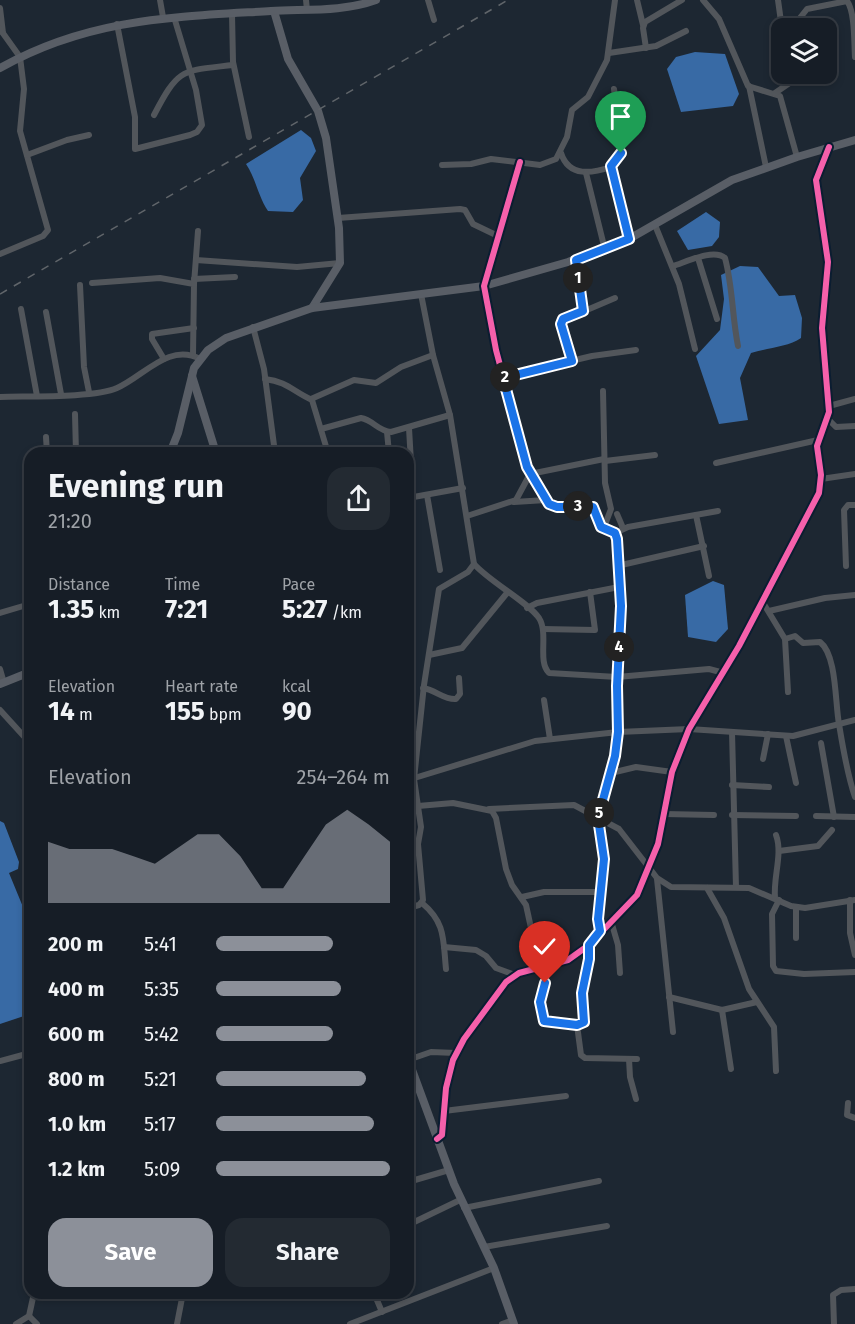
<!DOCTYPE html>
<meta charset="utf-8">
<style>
body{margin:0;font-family:"Fira Sans",sans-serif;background:#232a32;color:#f1f3f6;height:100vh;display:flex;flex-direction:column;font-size:22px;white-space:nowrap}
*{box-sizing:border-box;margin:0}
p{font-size:20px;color:#9ea2a7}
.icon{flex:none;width:33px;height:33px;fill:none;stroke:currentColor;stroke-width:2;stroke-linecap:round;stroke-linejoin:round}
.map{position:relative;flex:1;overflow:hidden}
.drawer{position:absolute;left:24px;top:447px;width:390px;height:852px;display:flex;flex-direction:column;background:#161d26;border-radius:18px;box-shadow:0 3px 9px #0003,0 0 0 2px #353b43}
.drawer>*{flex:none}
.fabs{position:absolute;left:771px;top:18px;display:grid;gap:12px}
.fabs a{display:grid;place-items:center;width:66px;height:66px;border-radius:12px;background:#161d26;box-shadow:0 3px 9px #0003,0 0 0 2px #353b43;font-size:30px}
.pin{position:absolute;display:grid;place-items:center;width:51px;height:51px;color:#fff;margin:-62px -26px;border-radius:50% 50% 50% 0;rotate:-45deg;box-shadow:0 0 6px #0007}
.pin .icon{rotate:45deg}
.km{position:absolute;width:30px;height:30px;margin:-15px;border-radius:50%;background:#222;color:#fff;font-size:16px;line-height:30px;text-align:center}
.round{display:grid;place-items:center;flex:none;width:63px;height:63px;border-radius:18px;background:#232a32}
.summary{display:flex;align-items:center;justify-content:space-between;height:102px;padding:0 24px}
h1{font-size:33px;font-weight:700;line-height:45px}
.metrics{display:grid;grid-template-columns:repeat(3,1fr);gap:9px;height:102px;padding:6px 24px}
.metrics div{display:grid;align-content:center}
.metrics b{font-size:26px;font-weight:700}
.metrics small{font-size:16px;font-weight:400}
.metrics p{font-size:16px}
.chart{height:168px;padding:12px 24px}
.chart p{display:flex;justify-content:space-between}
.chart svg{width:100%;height:108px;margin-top:6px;fill:#8c9099;opacity:.7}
.cta{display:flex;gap:12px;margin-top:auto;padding:12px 24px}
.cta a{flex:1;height:69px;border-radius:18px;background:#8c9099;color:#fff;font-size:24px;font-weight:700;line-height:69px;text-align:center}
.cta a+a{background:#232a32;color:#f1f3f6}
ul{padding:0 24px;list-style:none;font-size:20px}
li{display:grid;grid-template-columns:96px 72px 1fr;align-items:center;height:45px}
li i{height:15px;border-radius:8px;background:#8c9099}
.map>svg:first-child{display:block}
.water{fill:#386aa5}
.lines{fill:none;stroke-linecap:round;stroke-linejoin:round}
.minor{stroke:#52565b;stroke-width:6}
.major{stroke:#595e66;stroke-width:8}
.rail{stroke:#60656a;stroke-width:1.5;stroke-dasharray:8 8;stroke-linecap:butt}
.cycleway-casing{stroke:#0b1d31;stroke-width:10}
.cycleway{stroke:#f560ab;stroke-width:6}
.route-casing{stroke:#fff;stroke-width:12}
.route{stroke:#1a73e8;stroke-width:8}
</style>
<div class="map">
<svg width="855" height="1324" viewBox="0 0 855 1324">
<rect width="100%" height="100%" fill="#1d2732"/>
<g class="water">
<path d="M695,52L725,54L739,94L733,106L681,112L667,69L676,57Z"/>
<path d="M301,130L311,138L316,151L300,178L303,200L293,212L268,211C258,196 256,179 246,164Z"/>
<path d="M706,212L720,222L719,237L712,246L688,250L677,231Z"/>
<path d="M740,266L758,267L779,296L795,295L802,318L801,338C788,347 767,348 751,353L740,378L748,420L719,424L696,356L720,330L724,299L721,275Z"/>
<path d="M713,581L724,585L728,629L716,642L688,637L685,595Z"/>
<path d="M0,821L4,823L19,862L18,869L9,873L30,924V1014L0,1024Z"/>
</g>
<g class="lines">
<g class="minor">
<path d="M160,0L163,17"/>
<path d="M306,0L307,10"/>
<path d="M428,0L434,20"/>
<path d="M637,0L643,25"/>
<path d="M703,0L719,19L748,86L780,96L797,157"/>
<path d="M778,0L782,29"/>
<path d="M0,8L3,33"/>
<path d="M232,14L233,62L249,137"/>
<path d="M117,24L135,117V149L190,135L197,132L202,125L196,90L174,17"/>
<path d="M792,28L807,9L847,1C855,12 854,41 855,57"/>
<path d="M0,29L20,57L24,89L20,131L48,230L43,236L0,254"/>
<path d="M646,48L643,28L645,22L682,0"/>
<path d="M609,53L656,46L686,31"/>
<path d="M749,86L766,167"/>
<path d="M614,89L622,149L611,167L629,239"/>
<path d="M775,93L791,82L792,74"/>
<path d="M154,115C179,67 182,71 233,65"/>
<path d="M561,153C569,178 593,173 611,167"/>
<path d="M27,155L67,140L89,135"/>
<path d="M520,162L484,286L496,350L527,467L552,506L593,507L601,527L615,533L617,539L621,606L617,685L618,732L615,756L598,818L605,859L598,919L600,931"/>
<path d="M442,165L471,164L491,159L540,165L556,159L567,137L572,110L588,97L607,60L615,0"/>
<path d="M586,173L605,250"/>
<path d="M338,218L460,209L465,210L473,224L498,236"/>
<path d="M655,225L679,284L695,349"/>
<path d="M698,258L717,319"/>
<path d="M576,259L583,311"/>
<path d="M196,260L297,267L340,263"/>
<path d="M673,266C686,262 714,248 725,258C733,288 732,316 738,346"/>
<path d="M194,279L235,277"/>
<path d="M92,283L160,278L194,284L193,355"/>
<path d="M194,284L198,231"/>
<path d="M80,285L84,367L89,392"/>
<path d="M21,309L37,396"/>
<path d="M46,312L61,394"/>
<path d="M253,327L264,369L275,453"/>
<path d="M164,359L152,339V334L194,328"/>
<path d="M572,361L561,321L615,298"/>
<path d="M503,377L592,356L636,350"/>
<path d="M265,379C288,382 292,391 312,400L328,453"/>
<path d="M0,397C27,396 95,398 117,388C143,377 169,342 200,359"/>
<path d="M311,399L354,380L376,383L401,367L433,355"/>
<path d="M829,406L855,399"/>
<path d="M75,414L76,453"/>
<path d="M827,418L836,427L855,426"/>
<path d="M409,428L413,497"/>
<path d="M321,429L361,418C373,420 378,431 391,432L450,415"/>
<path d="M387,432L389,453"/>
<path d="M46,437L47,453"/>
<path d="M605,461L655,455"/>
<path d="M716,463L818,440"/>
<path d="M821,479L855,474"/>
<path d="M427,495L440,570"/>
<path d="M408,498L463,488"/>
<path d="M514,502L546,500"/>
<path d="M617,514L623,528"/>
<path d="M696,515L709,576"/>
<path d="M467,516L516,500L530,474L604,459"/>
<path d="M603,530L611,509L605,483L603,391"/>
<path d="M615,533L628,527L718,511"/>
<path d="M474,564C490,582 528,602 539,618C549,634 537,661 549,673L617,677L709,669L724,673"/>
<path d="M617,566L704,546"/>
<path d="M846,566L844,510L848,505H855"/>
<path d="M762,601L785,639L788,692"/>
<path d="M527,608L537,603L619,587"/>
<path d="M769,611L825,598L855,595"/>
<path d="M0,613L30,604"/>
<path d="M543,629L595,630L590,592"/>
<path d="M785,639L795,636L803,643L820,642C837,655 835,704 839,724C843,748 847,774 855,797"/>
<path d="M429,655L462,648L507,593"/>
<path d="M0,669L4,683"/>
<path d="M423,688C436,690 444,700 456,699L460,694L459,678"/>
<path d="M544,700L550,739"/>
<path d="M0,710L30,743"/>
<path d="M732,732L736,887"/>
<path d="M786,736L796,783"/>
<path d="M821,743L834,817"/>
<path d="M763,759L768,734"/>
<path d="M611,773L636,767L672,772"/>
<path d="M408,780L535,741L618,732L689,729L793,736L855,720"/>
<path d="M732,785L769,787"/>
<path d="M418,806L453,803L492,811L496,818L506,869L512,885L526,905L531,928L539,947L540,968"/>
<path d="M489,809L574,805L619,829L657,878L671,887L749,888L791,906L805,908L855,900"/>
<path d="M664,814L714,815"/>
<path d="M732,815L796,816"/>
<path d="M816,816L855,817"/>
<path d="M779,851L818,846L832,830"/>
<path d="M657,879L673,1032"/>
<path d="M707,888L724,918L749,989L774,1027L776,1071"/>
<path d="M522,897L544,892H601"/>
<path d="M775,898C773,877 783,854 776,835"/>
<path d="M779,900L772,914L773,966L776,971L804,974L855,972"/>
<path d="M850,900V933L855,955"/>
<path d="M422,903C446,923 443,940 446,969"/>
<path d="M408,908L419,905L423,900L418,844L421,827L414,779L424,685L439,589L468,572L474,564L450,415L433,355L421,294"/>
<path d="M611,921L618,945L620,973"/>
<path d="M796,938V907"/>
<path d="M589,945V959L582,993L585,1020L577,1025L581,1055L585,1058L637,1059"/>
<path d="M444,947L476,950L486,956L496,968L515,975"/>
<path d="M545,983L540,1002L544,1021L577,1025"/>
<path d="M669,997L722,1010L757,1002"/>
<path d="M722,1010L731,1069"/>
<path d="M629,1059L630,1077L636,1099"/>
<path d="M408,1060L431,1052L456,1053"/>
<path d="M0,1061L30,1053"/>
<path d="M848,1103L847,1115L855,1118"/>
<path d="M444,1111L566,1096"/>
<path d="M437,1139L442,1135L446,1088L453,1060L464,1039L506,982L519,973L568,960L589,945L637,895L658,844L672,772L689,729L739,646L819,493L821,475L817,446L829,412L822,328L828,262L816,180L829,147"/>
<path d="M408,1182L449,1170"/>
<path d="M464,1208L599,1181"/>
<path d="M408,1225L460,1200"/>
<path d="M484,1247L607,1226"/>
<path d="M374,1293L382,1312"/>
<path d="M29,1316L37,1324"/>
<path d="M16,1324L29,1316L34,1293"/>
<path d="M177,1324L183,1293"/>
<path d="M350,1324L494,1268"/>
<path d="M502,1324L513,1320"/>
<path d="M834,1324L833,1295L841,1290L855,1289"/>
</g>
<g class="major">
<path d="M274,11L288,59L318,111L326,138L339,228L340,263L312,308"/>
<path d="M0,68C89,18 173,17 271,11C306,9 343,12 376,0"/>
<path d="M192,376L216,453"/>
<path d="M170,453L178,433L194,368L208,350L226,338L312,308L484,286L568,262L629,239L732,180L797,157L855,140"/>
<path d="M0,684L30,672"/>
<path d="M408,1059L454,1184L494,1268L514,1324"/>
</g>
<path class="rail" d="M0,294L508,0"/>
<g class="cycleway-casing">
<g id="cycleway">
<path d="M520,162L484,286L496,350L527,467L552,506L593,507L601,527L615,533L617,539L621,606L617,685L618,732L615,756L598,818L605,859L598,919L600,931"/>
<path d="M437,1139L442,1135L446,1088L453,1060L464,1039L506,982L519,973L568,960L589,945L637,895L658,844L672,772L689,729L739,646L819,493L821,475L817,446L829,412L822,328L828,262L816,180L829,147"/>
</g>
</g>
<use href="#cycleway" class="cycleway"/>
</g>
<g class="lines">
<g class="route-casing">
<path id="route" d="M545,983L540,1002L544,1021L577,1025L584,1022L582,993L589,959V945L600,931L598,919L604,859L598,818L615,756L618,732L617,686L621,606L617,539L615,533L601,527L593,507H557L549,504L527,467L503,378L572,361L561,324L563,319L583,311L576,260L629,239L611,166L621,153"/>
</g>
<use href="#route" class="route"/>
</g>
</svg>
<div class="fabs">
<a><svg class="icon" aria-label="layers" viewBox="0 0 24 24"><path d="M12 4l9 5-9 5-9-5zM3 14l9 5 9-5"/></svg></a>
</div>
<div class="pin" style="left:621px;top:153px;background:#1e9e55"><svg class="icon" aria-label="arrive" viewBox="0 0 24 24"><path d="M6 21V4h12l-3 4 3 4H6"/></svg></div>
<div class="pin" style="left:545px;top:983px;background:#d93025"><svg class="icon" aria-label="check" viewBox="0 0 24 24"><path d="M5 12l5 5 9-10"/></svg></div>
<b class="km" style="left:578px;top:278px">1</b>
<b class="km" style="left:505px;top:377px">2</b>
<b class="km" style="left:578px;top:506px">3</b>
<b class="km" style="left:619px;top:647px">4</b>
<b class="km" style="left:599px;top:813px">5</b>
<section class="drawer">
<div class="summary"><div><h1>Evening run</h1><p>21:20</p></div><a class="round"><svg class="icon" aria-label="share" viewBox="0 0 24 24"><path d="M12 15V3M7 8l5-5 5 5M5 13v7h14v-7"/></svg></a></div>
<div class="metrics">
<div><p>Distance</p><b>1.35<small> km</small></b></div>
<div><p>Time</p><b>7:21</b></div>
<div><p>Pace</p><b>5:27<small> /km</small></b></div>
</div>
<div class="metrics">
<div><p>Elevation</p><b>14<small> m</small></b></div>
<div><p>Heart rate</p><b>155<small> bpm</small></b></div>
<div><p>kcal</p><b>90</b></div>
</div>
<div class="chart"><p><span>Elevation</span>254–264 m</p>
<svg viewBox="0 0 160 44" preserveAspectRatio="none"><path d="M0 44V19L10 22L20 22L30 22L40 25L50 28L60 22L70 16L80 16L90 25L100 38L110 38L120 25L130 12L140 6L150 12L160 19V44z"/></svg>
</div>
<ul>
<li><b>200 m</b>5:41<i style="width:67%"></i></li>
<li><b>400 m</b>5:35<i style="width:72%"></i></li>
<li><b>600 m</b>5:42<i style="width:67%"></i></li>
<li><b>800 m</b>5:21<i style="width:86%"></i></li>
<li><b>1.0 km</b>5:17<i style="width:91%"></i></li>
<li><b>1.2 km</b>5:09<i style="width:100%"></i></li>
</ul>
<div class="cta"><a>Save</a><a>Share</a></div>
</section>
</div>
